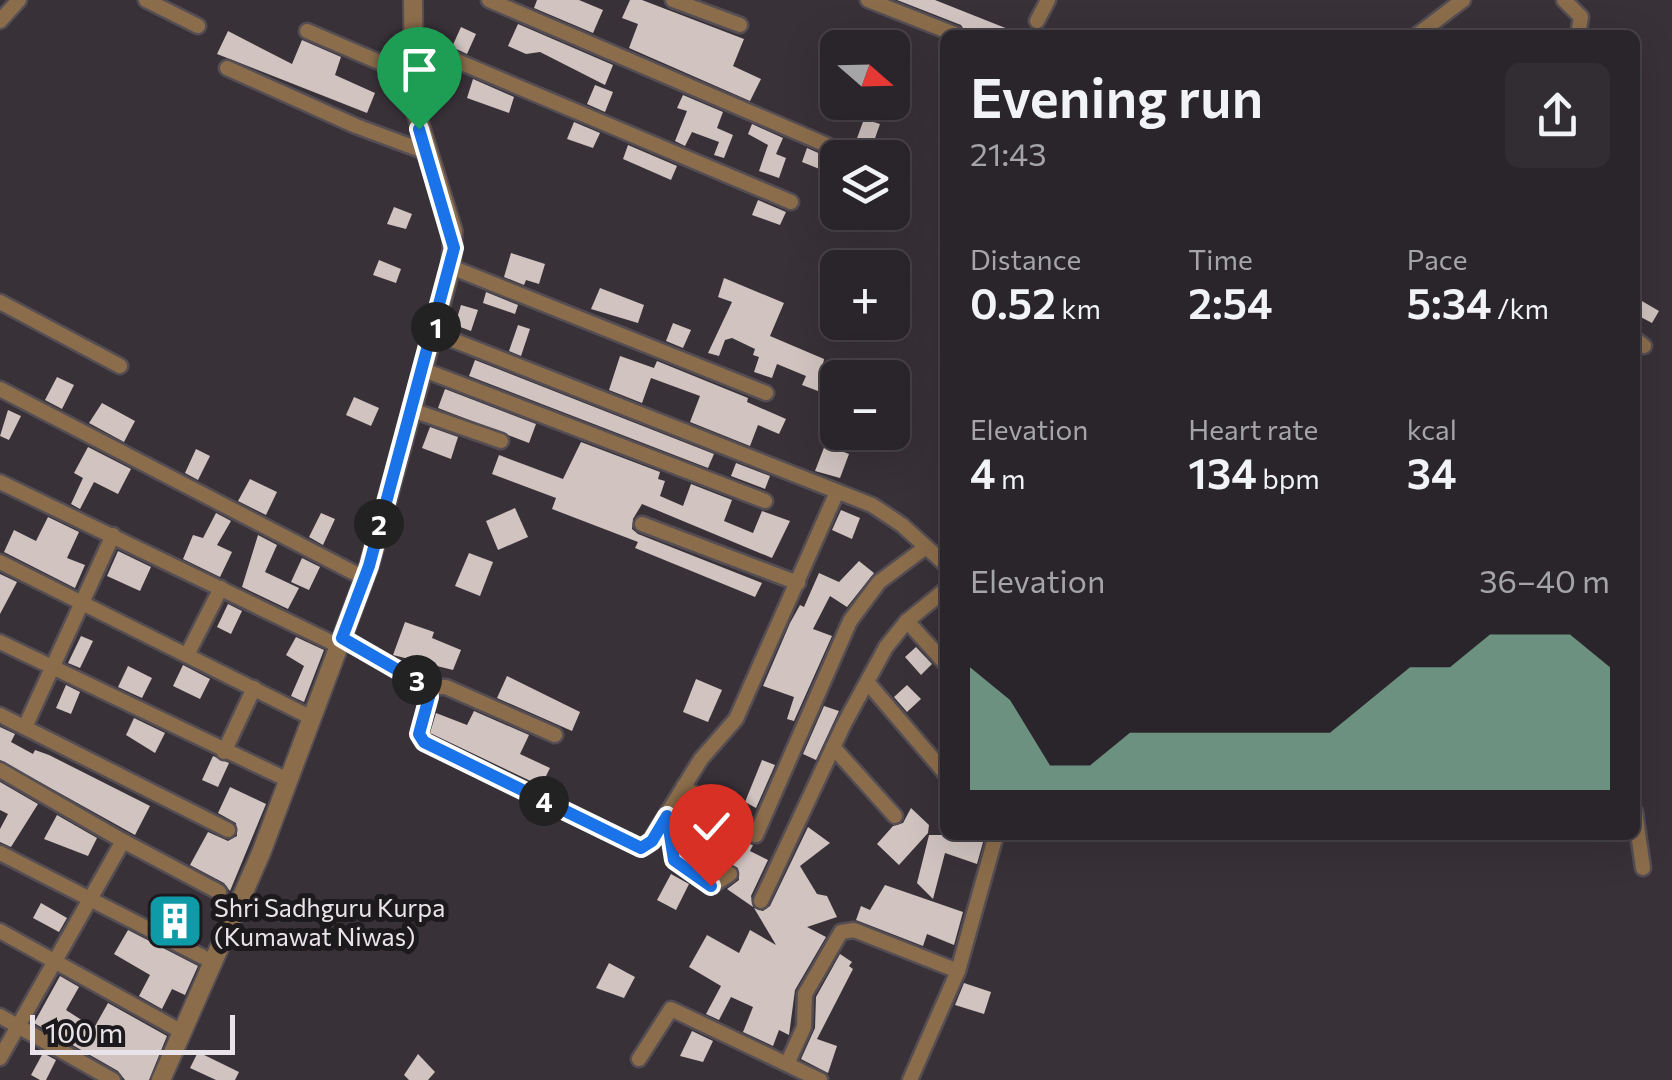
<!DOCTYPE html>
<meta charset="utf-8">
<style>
body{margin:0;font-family:Commissioner,sans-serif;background:#322d32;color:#f1f3f6;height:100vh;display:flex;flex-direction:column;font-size:38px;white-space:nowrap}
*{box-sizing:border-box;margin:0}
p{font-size:32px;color:#a5a5a8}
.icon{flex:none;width:55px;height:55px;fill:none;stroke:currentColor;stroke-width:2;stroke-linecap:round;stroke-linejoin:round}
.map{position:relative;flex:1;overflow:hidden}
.side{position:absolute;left:940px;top:30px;width:700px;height:810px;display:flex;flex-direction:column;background:#2a252a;border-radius:15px;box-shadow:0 10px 40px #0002,0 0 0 2px #464247}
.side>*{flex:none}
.needle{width:65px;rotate:110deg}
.controls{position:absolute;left:820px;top:30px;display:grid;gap:20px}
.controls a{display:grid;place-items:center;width:90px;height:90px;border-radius:15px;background:#2a252a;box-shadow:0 10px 40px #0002,0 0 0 2px #464247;font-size:50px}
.scale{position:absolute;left:30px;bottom:25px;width:205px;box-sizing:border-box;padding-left:10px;border:5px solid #e9e4e9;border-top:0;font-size:28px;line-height:35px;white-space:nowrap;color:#e9e4e9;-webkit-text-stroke:8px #1d1a1d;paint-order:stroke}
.pin{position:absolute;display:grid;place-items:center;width:85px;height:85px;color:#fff;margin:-102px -42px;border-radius:50% 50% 50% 0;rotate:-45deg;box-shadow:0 0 10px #0007}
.pin .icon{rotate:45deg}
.km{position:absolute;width:50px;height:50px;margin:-25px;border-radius:50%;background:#222;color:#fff;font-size:28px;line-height:50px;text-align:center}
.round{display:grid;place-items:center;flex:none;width:105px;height:105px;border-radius:15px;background:#322d32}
.head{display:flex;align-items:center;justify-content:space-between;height:170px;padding:0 30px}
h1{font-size:55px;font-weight:600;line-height:75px}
.metrics{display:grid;grid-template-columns:repeat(3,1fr);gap:15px;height:170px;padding:10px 30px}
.metrics div{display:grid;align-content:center}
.metrics b{font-size:42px;font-weight:600}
.metrics small{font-size:28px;font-weight:400}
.metrics p{font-size:28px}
.chart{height:280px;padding:20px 30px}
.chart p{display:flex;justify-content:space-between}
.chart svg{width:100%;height:180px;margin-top:10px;fill:#8abfa5;opacity:.7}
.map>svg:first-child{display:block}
.building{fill:#d0c3c0}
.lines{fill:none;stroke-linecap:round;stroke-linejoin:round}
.minor-casing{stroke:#544e54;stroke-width:19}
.tertiary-casing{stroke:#544e54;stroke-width:22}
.minor{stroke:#8b6d4b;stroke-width:14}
.tertiary{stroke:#8b6d4b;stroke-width:18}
.route-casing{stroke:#fff;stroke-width:20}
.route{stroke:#1a73e8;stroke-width:12}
.labels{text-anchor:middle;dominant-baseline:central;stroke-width:10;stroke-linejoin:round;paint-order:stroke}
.poi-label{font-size:25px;fill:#e9e4e9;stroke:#1d1a1d;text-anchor:start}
</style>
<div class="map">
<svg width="1672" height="1080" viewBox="0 0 1672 1080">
<rect width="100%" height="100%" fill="#383138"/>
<g class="building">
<path d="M537,0H579L603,10L593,33L534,8Z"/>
<path d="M630,0H642L744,39L733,66L761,79L750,101L629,48L638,24L622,18Z"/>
<path d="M897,0H935L1023,35H967L961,25Z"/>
<path d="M518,24L613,65L605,85L540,52L526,54L508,46Z"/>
<path d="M461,27L476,34L467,54L452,47Z"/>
<path d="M228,31L292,64L302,40L341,57L335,75L375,93L367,113L217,54Z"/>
<path d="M473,79L514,97L509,113L467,98Z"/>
<path d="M595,85L613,92L605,112L587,104Z"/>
<path d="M683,95L723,112L717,128L733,135L724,158L714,155L719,142L692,132L685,146L675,141L687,111L677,108Z"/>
<path d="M864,119L880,124L872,147L856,141Z"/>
<path d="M574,122L600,133L593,148L567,139Z"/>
<path d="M752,124L783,138L776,154L786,158L779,178L759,171L768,145L748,134Z"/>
<path d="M628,145L677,166L671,180L623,159Z"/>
<path d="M807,148L832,159L827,172L802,162Z"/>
<path d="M758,200L786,212L780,225L752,215Z"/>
<path d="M394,207L412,214L406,229L387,224Z"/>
<path d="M511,253L545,264L539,284L526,280L524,285L504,277Z"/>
<path d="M379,260L401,269L396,283L373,275Z"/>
<path d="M724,278L784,303L770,336L824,359L818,391L802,385L806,376L777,364L772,378L754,372L759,357L753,355L755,349L732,338L725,340L719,356L708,353L732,302L718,297Z"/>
<path d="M600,288L644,305L638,323L591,309Z"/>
<path d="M486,292L518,305L515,314L483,303Z"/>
<path d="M1635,297L1659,311L1652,323L1635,314Z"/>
<path d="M461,305L478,310L471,331L455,325Z"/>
<path d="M673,323L691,330L683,348L666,341Z"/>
<path d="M518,325L530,329L521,356L509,351Z"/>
<path d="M620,356L654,368L657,361L748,398L747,402L786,419L779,434L758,425L750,446L690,422L700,396L651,378L642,403L609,390Z"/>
<path d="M475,360L714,454L708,468L469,376Z"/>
<path d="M57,377L74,385L62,409L45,400Z"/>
<path d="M445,389L536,424L529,443L438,408Z"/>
<path d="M354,397L379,408L371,426L346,415Z"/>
<path d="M102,403L135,421L124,442L89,423Z"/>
<path d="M8,410L21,416L9,440L0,436Z"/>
<path d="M430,427L458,437L451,459L422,448Z"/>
<path d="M581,442L660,472L658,479L665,481L660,496L683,506L691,484L732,500L724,521L753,533L762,511L790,521L772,558L642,504L633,519L632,529L638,534L762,583L755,597L635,548L638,542L552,509L556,498L492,474L499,455L563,479Z"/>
<path d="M825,445L849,454L840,478L815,471Z"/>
<path d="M88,447L131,469L118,494L94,482L80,509L71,504L83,478L74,473Z"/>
<path d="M196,449L210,456L198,480L185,473Z"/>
<path d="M736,463L770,476L765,489L731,476Z"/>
<path d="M250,479L277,492L266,515L238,501Z"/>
<path d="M515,508L528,537L498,550L486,521Z"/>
<path d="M841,510L860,518L852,539L832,530Z"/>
<path d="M216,513L231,521L217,545L232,552L220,577L183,559L193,535L203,538Z"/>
<path d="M321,513L335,519L323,545L309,537Z"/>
<path d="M48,517L79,532L67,558L85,565L75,588L4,552L14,530L36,541Z"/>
<path d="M258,535L277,545L265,572L299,588L288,609L242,587Z"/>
<path d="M118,551L151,567L140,591L107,576Z"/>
<path d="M469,553L493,562L480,596L455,586Z"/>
<path d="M302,558L320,567L309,590L291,582Z"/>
<path d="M859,561L874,573L847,607L830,596L813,629L832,636L794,721L787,719L794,697L763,686L790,623L800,605L804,607L819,573L839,582Z"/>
<path d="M0,574L17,582L0,614Z"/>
<path d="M228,604L242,611L231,634L217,627Z"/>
<path d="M405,622L434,632L432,638L461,650L453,670L393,655Z"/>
<path d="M81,636L93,641L80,668L68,663Z"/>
<path d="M296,637L324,650L304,702L291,696L304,666L286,655Z"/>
<path d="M916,647L932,664L921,675L905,657Z"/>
<path d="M183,665L210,679L200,699L173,686Z"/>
<path d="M128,666L152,678L142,698L118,687Z"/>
<path d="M507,676L580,712L572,731L497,698Z"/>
<path d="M696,679L722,690L708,722L683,712Z"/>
<path d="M66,685L80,692L71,714L56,708Z"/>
<path d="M907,685L921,699L907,712L894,697Z"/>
<path d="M824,706L839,711L816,760L803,754Z"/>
<path d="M474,711L529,735L520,754L550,768L541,786L430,733L436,713L467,725Z"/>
<path d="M134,718L165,733L155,753L126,735Z"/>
<path d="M0,727L15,734L11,742L33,754L35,750L49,755L150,806L135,835L0,760Z"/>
<path d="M213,756L229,763L218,787L202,780Z"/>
<path d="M762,760L775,765L756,808L745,802Z"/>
<path d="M0,782L38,804L11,847L0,842V829L8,814L0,810Z"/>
<path d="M230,787L266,804L230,891L224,883L190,865L208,832L228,841L237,836L236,823L218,813Z"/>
<path d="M689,804L733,840L753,845L750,851L768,860L751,896L753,907L727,889L739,880L738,868L695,847L697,843L681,834L678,820Z"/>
<path d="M911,808L929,825L928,833L899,865L877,844L893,826L903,823Z"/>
<path d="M57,815L97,838L88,856L44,839Z"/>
<path d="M808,827L830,843L800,866L817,894L827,896L837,917L807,927L826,937L795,990L789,1035L779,1030L773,1046L743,1032L753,1007L731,997L719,1020L706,1014L721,986L689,967L707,935L739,953L750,930L776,945L754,908L763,911L770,906Z"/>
<path d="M929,835H985L977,864L945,853L933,899L917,883Z"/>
<path d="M671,874L689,884L676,910L657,900Z"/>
<path d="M885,885L963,912L954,945L927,934L923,946L856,920L861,906L870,910Z"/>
<path d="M41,903L67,918L59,932L33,918Z"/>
<path d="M175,904L188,911L177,932L164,925Z"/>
<path d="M128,930L198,966L185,995L172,989L162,1009L139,996L150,975L114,954Z"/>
<path d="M840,954L852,962L849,966L853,969L817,1039L837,1046L828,1073L801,1059L815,1028L816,997Z"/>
<path d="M609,963L635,977L624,998L596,988Z"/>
<path d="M60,976L79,987L66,1010L94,1028L108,1003L167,1036L149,1080H125L118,1071L34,1023Z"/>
<path d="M964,983L991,992L984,1014L955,1005Z"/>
<path d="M692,1031L713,1041L703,1062L680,1056Z"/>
<path d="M198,1052L239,1072L235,1080H216L190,1068Z"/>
<path d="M43,1053L56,1060L46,1080H40L31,1075Z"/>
<path d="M418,1054L435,1072L428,1080H409L404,1075Z"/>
</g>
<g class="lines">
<g class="minor-casing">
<g id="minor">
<path d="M146,0L198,26"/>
<path d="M489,0L850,155"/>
<path d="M673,0L740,25"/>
<path d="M868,0L957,35"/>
<path d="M1564,0L1581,17L1578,35"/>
<path d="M0,21L19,0"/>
<path d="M1037,21L1048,0"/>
<path d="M307,31L414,77"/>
<path d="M1417,35L1463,0"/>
<path d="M412,42L791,202"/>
<path d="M227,68L356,126L426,152"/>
<path d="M451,267L766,393"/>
<path d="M0,302L120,366"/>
<path d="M435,333L872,505L902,525L945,564"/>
<path d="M1635,339L1644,346"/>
<path d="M424,370L765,501"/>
<path d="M0,389L364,578"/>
<path d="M412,410L501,441"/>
<path d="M0,482L339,646"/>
<path d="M642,524L798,583"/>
<path d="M0,562L312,718"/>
<path d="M907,621L945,663"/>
<path d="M342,638L427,687L429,697L419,734L424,743L641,848L647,846L701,759L736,719L837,492"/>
<path d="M0,642L288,780"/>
<path d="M187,655L221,588"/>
<path d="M868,683L945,773"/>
<path d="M427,687H446L555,735"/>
<path d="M0,715L228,830"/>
<path d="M25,727L113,535"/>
<path d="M833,747L895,816"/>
<path d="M224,752L254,688"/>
<path d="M0,770L123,841L0,1058"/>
<path d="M684,786L740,832L756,835L850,621L879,582L926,547"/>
<path d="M1635,812L1643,868"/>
<path d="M667,816L674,860L711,886L730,874"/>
<path d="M123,841L219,892"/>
<path d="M0,853L203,957"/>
<path d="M761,901L844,724L886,647L907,621L945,590"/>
<path d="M0,931L175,1028"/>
<path d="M0,1016L113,1080"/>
<path d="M639,1059L671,1009L820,1080"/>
<path d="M787,1064L804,1027L805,994L841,932L854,930L958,971"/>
<path d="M910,1080L958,971L996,835"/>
</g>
</g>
<g class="tertiary-casing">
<path id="tertiary" d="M161,1080L261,853L369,566L451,267L453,231L414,106L413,0"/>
</g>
<use href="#minor" class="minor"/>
<use href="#tertiary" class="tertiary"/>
</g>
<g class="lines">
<g class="route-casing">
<path id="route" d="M419,129L454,248L369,566L342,638L427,687L429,697L419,734L424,742L641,848L652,841L667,816L674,860L711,886"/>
</g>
<use href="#route" class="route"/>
</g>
<defs>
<g id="building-square" transform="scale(2.875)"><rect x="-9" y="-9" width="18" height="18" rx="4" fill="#0f9aa8" stroke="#1d1a1d"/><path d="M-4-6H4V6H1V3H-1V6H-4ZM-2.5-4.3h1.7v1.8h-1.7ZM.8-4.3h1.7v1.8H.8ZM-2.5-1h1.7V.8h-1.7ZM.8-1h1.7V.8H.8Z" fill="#fff"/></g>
</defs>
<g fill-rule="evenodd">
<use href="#building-square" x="175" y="921"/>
</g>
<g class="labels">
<g class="poi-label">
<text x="214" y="907">Shri Sadhguru Kurpa<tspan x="214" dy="29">(Kumawat Niwas)</tspan></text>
</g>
</g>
</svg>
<div class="controls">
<a><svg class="needle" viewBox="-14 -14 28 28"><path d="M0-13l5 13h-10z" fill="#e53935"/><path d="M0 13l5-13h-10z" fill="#a5a5a8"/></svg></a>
<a><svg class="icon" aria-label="layers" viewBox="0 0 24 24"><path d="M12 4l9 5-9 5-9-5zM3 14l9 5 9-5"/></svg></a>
<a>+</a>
<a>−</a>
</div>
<div class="scale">100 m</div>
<div class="pin" style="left:419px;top:129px;background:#1e9e55"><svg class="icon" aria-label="arrive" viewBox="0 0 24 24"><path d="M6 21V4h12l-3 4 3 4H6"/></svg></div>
<div class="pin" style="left:711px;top:886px;background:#d93025"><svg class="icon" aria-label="check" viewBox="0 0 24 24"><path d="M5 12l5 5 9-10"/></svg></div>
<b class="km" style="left:436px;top:327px">1</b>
<b class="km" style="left:379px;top:524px">2</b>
<b class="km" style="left:417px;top:680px">3</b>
<b class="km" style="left:544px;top:801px">4</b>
<section class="side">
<div class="head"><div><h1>Evening run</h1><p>21:43</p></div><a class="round"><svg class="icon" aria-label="share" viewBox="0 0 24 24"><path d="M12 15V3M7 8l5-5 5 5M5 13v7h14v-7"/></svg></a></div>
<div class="metrics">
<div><p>Distance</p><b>0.52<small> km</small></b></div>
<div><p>Time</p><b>2:54</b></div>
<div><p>Pace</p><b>5:34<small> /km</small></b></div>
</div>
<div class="metrics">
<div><p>Elevation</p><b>4<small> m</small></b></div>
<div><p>Heart rate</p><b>134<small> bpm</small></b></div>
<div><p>kcal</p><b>34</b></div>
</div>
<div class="chart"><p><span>Elevation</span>36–40 m</p>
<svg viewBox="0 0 160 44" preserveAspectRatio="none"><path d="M0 44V14L10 22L20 38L30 38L40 30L50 30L60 30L70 30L80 30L90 30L100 22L110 14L120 14L130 6L140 6L150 6L160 14V44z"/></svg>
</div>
</section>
</div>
